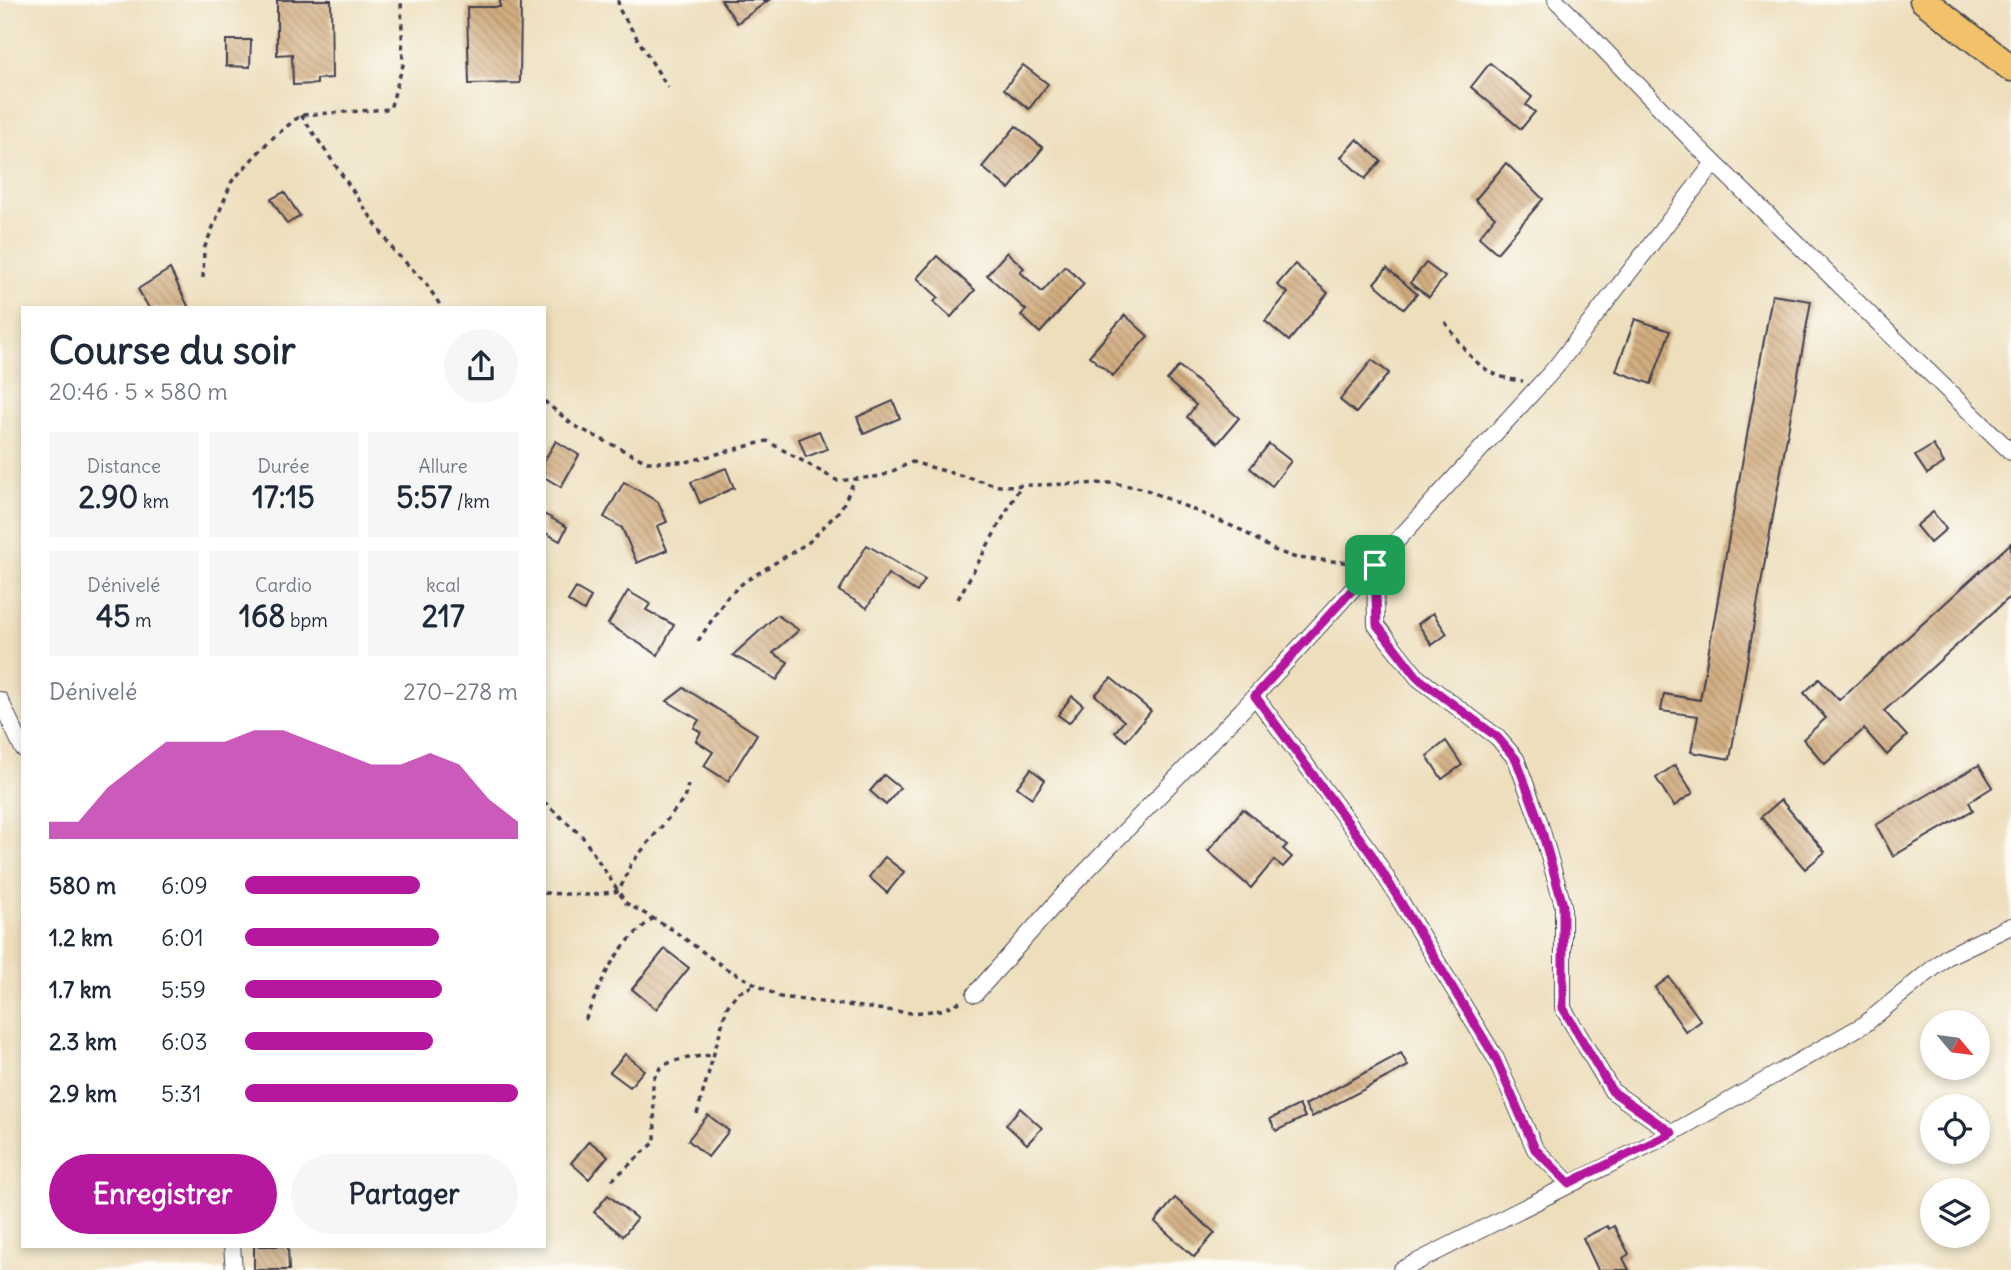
<!DOCTYPE html>
<html lang="fr">
<meta charset="utf-8">
<style>
body{margin:0;font-family:Delius,sans-serif;background:#f6f6f7;color:#1f2937;height:100vh;display:flex;flex-direction:column;font-size:26px;white-space:nowrap}
*{box-sizing:border-box;margin:0}
p{font-size:23px;color:#747a83}
.icon{flex:none;width:38px;height:38px;fill:none;stroke:currentColor;stroke-width:2;stroke-linecap:round;stroke-linejoin:round}
.map{position:relative;flex:1;overflow:hidden}
.panel{position:absolute;left:21px;top:306px;width:525px;height:942px;display:flex;flex-direction:column;background:#fff;border-radius:0px;box-shadow:0 4px 10px #0003}
.panel>*{flex:none}
.needle{width:46px;rotate:119deg}
.controls{position:absolute;left:1920px;top:1010px;display:grid;gap:14px}
.controls a{display:grid;place-items:center;width:70px;height:70px;border-radius:50%;background:#fff;box-shadow:0 4px 10px #0003;font-size:35px}
.pin{position:absolute;display:grid;place-items:center;width:60px;height:60px;color:#fff;margin:-30px;border-radius:14px;box-shadow:0 4px 10px #0006}
.round{display:grid;place-items:center;flex:none;width:74px;height:74px;border-radius:37px;background:#f6f6f7}
.summary{display:flex;align-items:center;justify-content:space-between;height:119px;padding:0 28px}
h1{font-size:38px;font-weight:700;line-height:52px}
.metrics{display:grid;grid-template-columns:repeat(3,1fr);gap:10px;height:119px;padding:7px 28px}
.metrics div{display:grid;align-content:center;border-radius:0px;background:#f6f6f7;text-align:center}
.metrics b{font-size:30px;font-weight:700}
.metrics small{font-size:19px;font-weight:400}
.metrics p{font-size:19px}
.chart{height:196px;padding:14px 28px}
.chart p{display:flex;justify-content:space-between}
.chart svg{width:100%;height:126px;margin-top:7px;fill:#b5179e;opacity:.7}
.cta{display:flex;gap:14px;margin-top:auto;padding:14px 28px}
.cta a{flex:1;height:80px;border-radius:42px;background:#b5179e;color:#fff;font-size:28px;font-weight:700;line-height:80px;text-align:center}
.cta a+a{background:#f6f6f7;color:#1f2937}
ul{padding:0 28px;list-style:none;font-size:23px}
li{display:grid;grid-template-columns:112px 84px 1fr;align-items:center;height:52px}
li i{height:18px;border-radius:9px;background:#b5179e}
.map>svg:first-child{display:block}
.building{fill:url(#building-back-hatch)}
.lines{fill:none;stroke-linecap:round;stroke-linejoin:round}
.minor-casing{stroke:#403e4e;stroke-width:18}
.trunk-casing{stroke:#403e4e;stroke-width:29}
.path{stroke:#403e4e;stroke-width:3.5;stroke-dasharray:5 5;stroke-linecap:butt}
.minor{stroke:#fff;stroke-width:16}
.trunk{stroke:#f2c26a;stroke-width:26}
.route-casing{stroke:#fff;stroke-width:14}
.route{stroke:#b5179e;stroke-width:9}
</style>
<div class="map">
<svg width="2011" height="1270" viewBox="0 0 2011 1270">
<defs>
<pattern id="building-back-hatch" width="6" height="6" patternUnits="userSpaceOnUse" patternTransform="scale(1.75)"><rect width="6" height="6" fill="#d2ad80"/><path d="M-1 5l2 2M0 0l6 6M5-1l2 2" fill="none" stroke="#aa8c6a"/></pattern>
</defs>
<rect width="100%" height="100%" fill="#fdfcf7"/>
<filter id="ink" filterUnits="userSpaceOnUse"><feTurbulence type="fractalNoise" baseFrequency=".0143" numOctaves="2"/><feDisplacementMap in="SourceGraphic" scale="14" xChannelSelector="R" yChannelSelector="G"/><feConvolveMatrix kernelMatrix="1 2 1 2 8 2 1 2 1" color-interpolation-filters="sRGB"/></filter>
<filter id="wash" filterUnits="userSpaceOnUse"><feTurbulence type="fractalNoise" baseFrequency=".00686" numOctaves="4" result="noise"/><feDisplacementMap in="SourceGraphic" scale="28" xChannelSelector="R" yChannelSelector="G"/><feGaussianBlur stdDeviation="1.57" result="paint"/><feColorMatrix in="noise" values="0 0 0 0 0 0 0 0 0 0 0 0 0 0 0 0 0 1.4 0 .05"/><feComposite in="paint" operator="in"/></filter>
<g filter="url(#wash)">
<rect width="100%" height="100%" fill="#eddebc"/>
<g id="blocks">
<g class="building">
<path d="M277,0H331L332,78L317,79V84L293,85L292,54L277,55Z"/>
<path d="M500,0H521L520,83L469,84L467,7H500Z"/>
<path d="M721,0H769L737,23Z"/>
<path d="M226,40H251L250,67L226,66Z"/>
<path d="M1490,63L1532,97L1526,105L1535,112L1521,129L1471,87Z"/>
<path d="M1023,65L1048,84L1029,109L1004,89Z"/>
<path d="M1016,126L1043,148L1009,189L982,167Z"/>
<path d="M1357,139L1381,161L1365,179L1341,157Z"/>
<path d="M1506,163L1543,199L1497,253L1479,237L1495,217L1475,200Z"/>
<path d="M284,192L300,216L287,224L271,199Z"/>
<path d="M1007,252L1024,268L1020,272L1042,292L1065,266L1084,284L1040,333L1021,315L1026,310L987,275Z"/>
<path d="M937,256L975,290L951,317L934,302L938,297L917,278Z"/>
<path d="M1426,263L1445,277L1429,297L1410,283Z"/>
<path d="M1295,264L1328,293L1289,341L1265,321L1288,293L1277,285Z"/>
<path d="M1387,268L1417,294L1404,309L1374,283Z"/>
<path d="M170,269L189,308H149L138,289Z"/>
<path d="M1772,295L1811,301L1730,759L1691,752L1698,716L1661,711L1664,694L1700,700Z"/>
<path d="M1125,315L1148,336L1113,376L1089,356Z"/>
<path d="M1635,319L1670,331L1651,384L1616,371Z"/>
<path d="M1372,360L1389,373L1356,413L1340,400Z"/>
<path d="M1179,366L1239,418L1218,443L1187,417L1196,405L1167,380Z"/>
<path d="M893,401L900,418L864,434L857,417Z"/>
<path d="M819,431L827,449L806,457L799,439Z"/>
<path d="M556,441L579,455L561,487L544,477V461Z"/>
<path d="M1269,444L1291,461L1272,486L1250,468Z"/>
<path d="M1933,445L1944,463L1927,474L1915,456Z"/>
<path d="M726,468L734,488L700,503L691,482Z"/>
<path d="M624,482L658,502L667,522L657,526L667,550L637,563L622,528L604,517Z"/>
<path d="M1933,512L1946,529L1930,543L1916,526Z"/>
<path d="M544,514L567,527L560,541L544,532Z"/>
<path d="M2011,543V596L1884,711L1907,736L1887,755L1864,729L1825,764L1803,739L1826,718L1804,693L1819,679L1839,700Z"/>
<path d="M867,545L925,580L917,592L888,574L867,608L839,591Z"/>
<path d="M576,588L591,597L584,611L568,601Z"/>
<path d="M628,591L650,604L646,610L674,625L658,655L608,624Z"/>
<path d="M1433,613L1447,634L1432,645L1418,624Z"/>
<path d="M777,615L799,630L773,653L788,662L777,680L733,655Z"/>
<path d="M1111,678L1151,711L1126,741L1115,732L1124,721L1095,695Z"/>
<path d="M684,688L757,734L728,781L704,766L713,752L696,741L701,732L694,728L699,720L667,701Z"/>
<path d="M1072,696L1083,705L1069,723L1058,715Z"/>
<path d="M1446,741L1462,765L1442,779L1427,756Z"/>
<path d="M1675,765L1693,793L1674,806L1656,778Z"/>
<path d="M1979,765L1993,787L1969,802L1973,810L1893,856L1876,825Z"/>
<path d="M1031,769L1045,780L1032,798L1017,787Z"/>
<path d="M884,775L900,788L886,805L870,791Z"/>
<path d="M1781,800L1825,852L1805,869L1761,817Z"/>
<path d="M1243,809L1287,845L1283,849L1292,857L1283,867L1274,860L1251,888L1208,851Z"/>
<path d="M885,857L904,872L887,893L869,877Z"/>
<path d="M665,949L689,968L656,1009L632,989Z"/>
<path d="M1669,977L1701,1021L1686,1032L1655,988Z"/>
<path d="M1401,1053L1408,1066L1312,1117L1305,1105Z"/>
<path d="M625,1054L644,1070L630,1087L610,1072Z"/>
<path d="M1299,1105L1305,1117L1276,1131L1270,1119Z"/>
<path d="M1020,1108L1042,1128L1027,1144L1006,1125Z"/>
<path d="M708,1115L729,1131L708,1157L688,1140Z"/>
<path d="M589,1141L608,1156L589,1179L571,1163Z"/>
<path d="M608,1195L637,1219L623,1236L594,1212Z"/>
<path d="M1175,1198L1215,1233L1194,1257L1155,1222Z"/>
<path d="M1607,1226L1609,1229L1614,1226L1629,1254L1623,1258L1629,1270H1598L1583,1238Z"/>
<path d="M254,1246H288L289,1270H254Z"/>
</g>
</g>
</g>
<g filter="url(#ink)">
<use href="#blocks" fill-opacity="0" stroke="#403e4e" stroke-width="2"/>
<g class="lines">
<g class="minor-casing">
<g id="minor">
<path d="M1556,0L1696,145L2011,452"/>
<path d="M1375,565L1376,625L1418,678L1497,737L1516,759L1539,821L1563,905V1008L1612,1091L1672,1133"/>
<path d="M1255,696L1372,854L1496,1059L1535,1149L1569,1183"/>
<path d="M0,700L23,749"/>
<path d="M975,994L1064,894L1242,710L1555,368L1714,163"/>
<path d="M232,1246L234,1270"/>
<path d="M1401,1270L1672,1133L1865,1024L1948,956L2011,926"/>
</g>
</g>
<g class="trunk-casing">
<path id="trunk" d="M1923,0L2011,68"/>
</g>
<g class="path">
<path d="M618,0L619,9L668,88"/>
<path d="M301,115L394,251L425,282L442,308"/>
<path d="M203,278L204,249L232,181L270,140L301,115L390,109L403,65L401,0"/>
<path d="M1445,322C1468,354 1480,377 1523,381"/>
<path d="M544,401L573,425L647,462H686L767,441L838,481L882,476L912,462L999,486L1110,483L1142,488L1241,530L1274,550L1296,558L1356,563"/>
<path d="M958,599L1020,487"/>
<path d="M698,641L727,597L744,582L809,542L841,509L855,479"/>
<path d="M544,802L582,836L626,903L670,928L725,968L780,997L911,1013L942,1010L960,1002"/>
<path d="M544,893L589,895L619,891L631,864L684,799L688,785"/>
<path d="M585,1020C605,974 612,951 652,919"/>
<path d="M697,1114L727,1007L737,993L755,985"/>
<path d="M612,1180L655,1142C656,1077 634,1062 713,1055"/>
</g>
<use href="#minor" class="minor"/>
<use href="#trunk" class="trunk"/>
</g>
</g>
<g class="lines" filter="url(#ink)">
<g class="route-casing">
<path id="route" d="M1375,565L1377,625L1418,678L1497,737L1516,759L1539,821L1563,905V1008L1612,1091L1672,1133L1569,1183L1535,1149L1496,1059L1372,855L1255,696Z"/>
</g>
<use href="#route" class="route"/>
</g>
</svg>
<div class="controls">
<a><svg class="needle" viewBox="-14 -14 28 28"><path d="M0-13l5 13h-10z" fill="#e53935"/><path d="M0 13l5-13h-10z" fill="#747a83"/></svg></a>
<a><svg class="icon" aria-label="locate" viewBox="0 0 24 24"><circle cx="12" cy="12" r="6"/><path d="M12 2v4M12 18v4M2 12h4M18 12h4"/></svg></a>
<a><svg class="icon" aria-label="layers" viewBox="0 0 24 24"><path d="M12 4l9 5-9 5-9-5zM3 14l9 5 9-5"/></svg></a>
</div>
<div class="pin" style="left:1375px;top:565px;background:#1e9e55"><svg class="icon" aria-label="arrive" viewBox="0 0 24 24"><path d="M6 21V4h12l-3 4 3 4H6"/></svg></div>
<section class="panel">
<div class="summary"><div><h1>Course du soir</h1><p>20:46 · 5 × 580 m</p></div><a class="round"><svg class="icon" aria-label="share" viewBox="0 0 24 24"><path d="M12 15V3M7 8l5-5 5 5M5 13v7h14v-7"/></svg></a></div>
<div class="metrics">
<div><p>Distance</p><b>2.90<small> km</small></b></div>
<div><p>Durée</p><b>17:15</b></div>
<div><p>Allure</p><b>5:57<small> /km</small></b></div>
</div>
<div class="metrics">
<div><p>Dénivelé</p><b>45<small> m</small></b></div>
<div><p>Cardio</p><b>168<small> bpm</small></b></div>
<div><p>kcal</p><b>217</b></div>
</div>
<div class="chart"><p><span>Dénivelé</span>270–278 m</p>
<svg viewBox="0 0 160 44" preserveAspectRatio="none"><path d="M0 44V38L10 38L20 26L30 18L40 10L50 10L60 10L70 6L80 6L90 10L100 14L110 18L120 18L130 14L140 18L150 30L160 38V44z"/></svg>
</div>
<ul>
<li><b>580 m</b>6:09<i style="width:64%"></i></li>
<li><b>1.2 km</b>6:01<i style="width:71%"></i></li>
<li><b>1.7 km</b>5:59<i style="width:72%"></i></li>
<li><b>2.3 km</b>6:03<i style="width:69%"></i></li>
<li><b>2.9 km</b>5:31<i style="width:100%"></i></li>
</ul>
<div class="cta"><a>Enregistrer</a><a>Partager</a></div>
</section>
</div>
